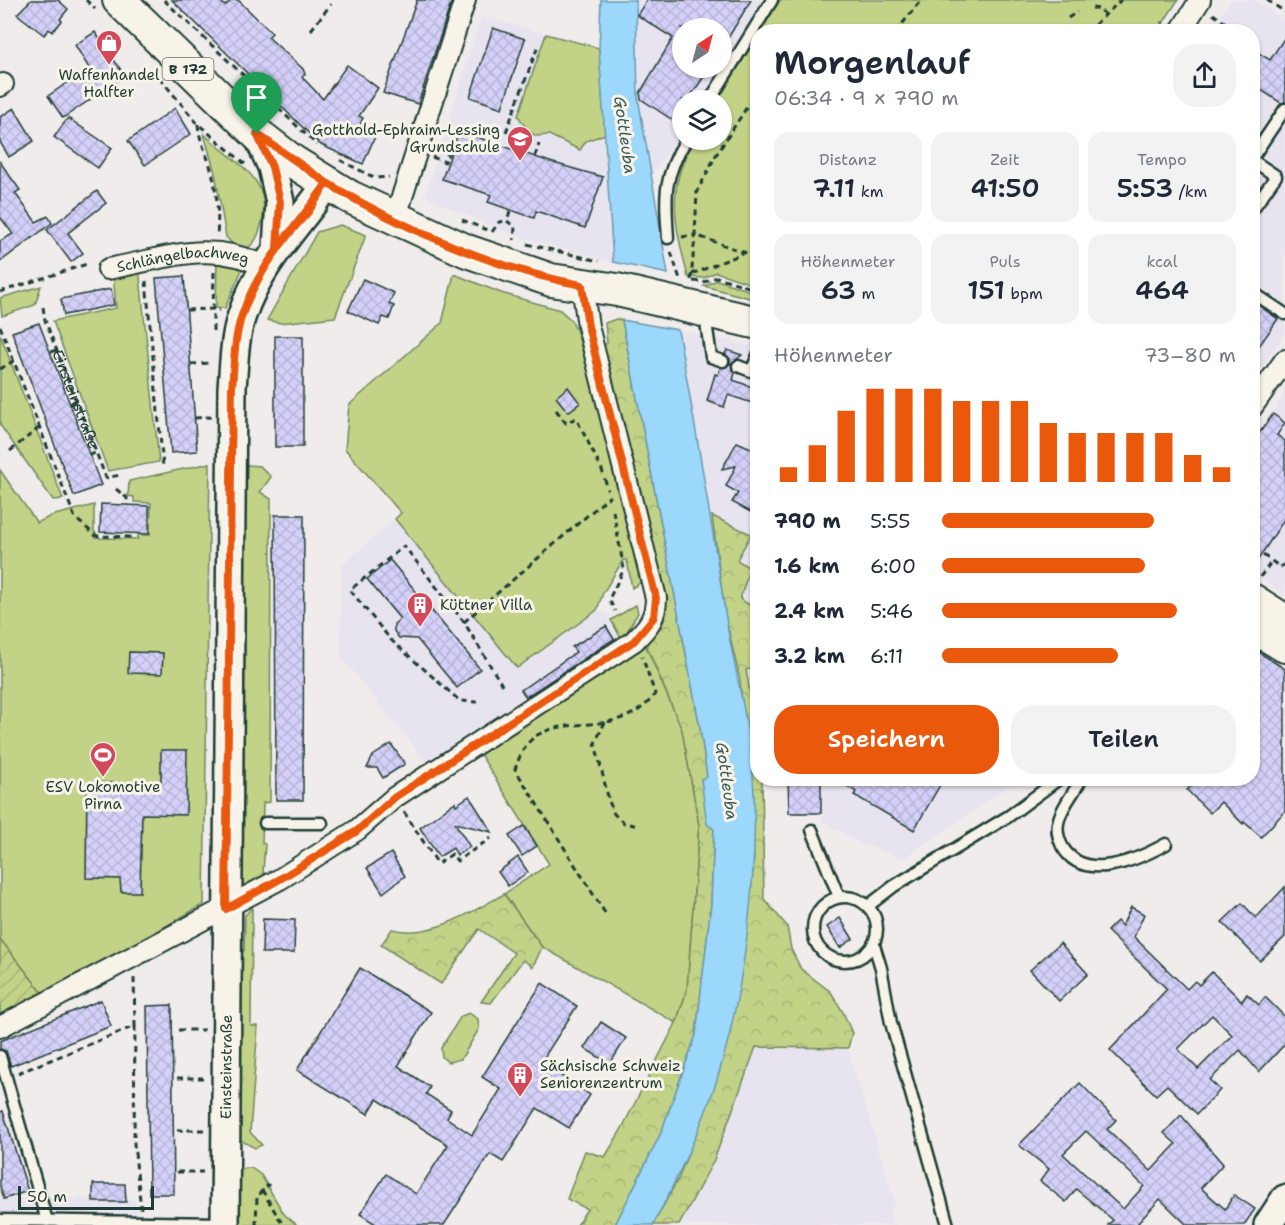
<!DOCTYPE html>
<html lang="de">
<meta charset="utf-8">
<style>
body{margin:0;font-family:"Shantell Sans",sans-serif;background:#f2f2f3;color:#1f2937;height:100vh;display:flex;flex-direction:column;font-size:22px;white-space:nowrap}
*{box-sizing:border-box;margin:0}
p{font-size:20px;color:#747a83}
.icon{flex:none;width:33px;height:33px;fill:none;stroke:currentColor;stroke-width:2;stroke-linecap:round;stroke-linejoin:round}
.map{position:relative;flex:1;overflow:hidden}
.panel{position:absolute;left:750px;top:24px;width:510px;height:762px;display:flex;flex-direction:column;background:#fff;border-radius:24px;box-shadow:0 2px 4px #0004}
.panel>*{flex:none}
.needle{width:39px;rotate:36deg}
.tools{position:absolute;left:672px;top:18px;display:grid;gap:12px}
.tools a{display:grid;place-items:center;width:60px;height:60px;border-radius:50%;background:#fff;box-shadow:0 2px 4px #0004;font-size:30px}
.scale{position:absolute;left:18px;bottom:15px;width:136px;box-sizing:border-box;padding-left:6px;border:3px solid #1f3d34;border-top:0;font-size:16px;line-height:21px;white-space:nowrap;color:#1f3d34;-webkit-text-stroke:4px #f7f3e8;paint-order:stroke}
.pin{position:absolute;display:grid;place-items:center;width:51px;height:51px;color:#fff;margin:-62px -26px;border-radius:50% 50% 50% 0;rotate:-45deg;box-shadow:0 0 6px #0007}
.pin .icon{rotate:45deg}
.round{display:grid;place-items:center;flex:none;width:63px;height:63px;border-radius:24px;background:#f2f2f3}
.overview{display:flex;align-items:center;justify-content:space-between;height:102px;padding:0 24px}
h1{font-size:33px;font-weight:600;line-height:45px}
.metrics{display:grid;grid-template-columns:repeat(3,1fr);gap:9px;height:102px;padding:6px 24px}
.metrics div{display:grid;align-content:center;border-radius:15px;background:#f2f2f3;text-align:center}
.metrics b{font-size:26px;font-weight:600}
.metrics small{font-size:16px;font-weight:400}
.metrics p{font-size:16px}
.chart{height:168px;padding:12px 24px}
.chart p{display:flex;justify-content:space-between}
.chart svg{width:100%;height:108px;margin-top:6px;stroke:#ea580c;stroke-width:6}
.button{display:flex;gap:12px;margin-top:auto;padding:12px 24px}
.button a{flex:1;height:69px;border-radius:24px;background:#ea580c;color:#fff;font-size:24px;font-weight:600;line-height:69px;text-align:center}
.button a+a{background:#f2f2f3;color:#1f2937}
ul{padding:0 24px;list-style:none;font-size:20px}
li{display:grid;grid-template-columns:96px 72px 1fr;align-items:center;height:45px}
li i{height:15px;border-radius:8px;background:#ea580c}
.map>svg:first-child{display:block}
.built{fill:#e8e4ef;fill-rule:evenodd}
.green{fill:#c2d287;stroke:#70885e;stroke-width:1.5}
.forest{fill:url(#forest-crowns);stroke:#70885e;stroke-width:1.5}
.garden{fill:url(#garden-furrows);stroke:#70885e;stroke-width:1.5}
.water{fill:#9cd7fc;stroke:#6a99ac;stroke-width:1.5}
.building{fill:url(#building-cross-hatch);stroke:#1f3d34;stroke-width:1.5;fill-rule:evenodd}
.lines{fill:none;stroke-linecap:round;stroke-linejoin:round}
.service-casing{stroke:#1f3d34;stroke-width:15}
.minor-casing{stroke:#1f3d34;stroke-width:24}
.secondary-casing{stroke:#1f3d34;stroke-width:32}
.primary-casing{stroke:#1f3d34;stroke-width:36}
.path{stroke:#1f3d34;stroke-width:3;stroke-dasharray:6 4.5;stroke-linecap:butt}
.service{stroke:#f7f3e8;stroke-width:10}
.minor{stroke:#f7f3e8;stroke-width:20}
.secondary{stroke:#f7f3e8;stroke-width:27}
.primary{stroke:#f7f3e8;stroke-width:32}
.route-casing{stroke:#fff;stroke-width:12}
.route{stroke:#ea580c;stroke-width:8}
.labels{text-anchor:middle;dominant-baseline:central;stroke-width:6;stroke-linejoin:round;paint-order:stroke}
.shield{fill:#f7f3e8;stroke:#60746a;stroke-width:1.5}
.shield-label{font-size:14px;font-weight:bold;fill:#1f3d34}
.poi-label{font-size:15px;fill:#1f3d34;stroke:#f7f3e8}
.street-label{font-size:15px;fill:#1f3d34;stroke:#f7f3e8}
.water-label{font-size:16px;font-style:italic;fill:#385c5c;stroke:#f7f3e8}
</style>
<div class="map">
<svg width="1285" height="1225" viewBox="0 0 1285 1225">
<defs>
<pattern id="forest-crowns" width="20" height="18" patternUnits="userSpaceOnUse" patternTransform="scale(1.5)"><rect width="20" height="18" fill="#c2d287"/><path d="M2 6a3 3 0 1 1 6 0M12 15a3 3 0 1 1 6 0" fill="none" stroke="#a6b575"/></pattern>
<pattern id="garden-furrows" width="10" height="10" patternUnits="userSpaceOnUse" patternTransform="scale(1.5)"><rect width="10" height="10" fill="#c2d287"/><path d="M-1 1l2-2M0 10L10 0M9 11l2-2" fill="none" stroke="#a6b575"/></pattern>
<pattern id="building-cross-hatch" width="8" height="8" patternUnits="userSpaceOnUse" patternTransform="scale(1.5)"><rect width="8" height="8" fill="#d5d0f9"/><path d="M0 0l8 8M0 8l8-8" fill="none" stroke="#b6b4d6"/></pattern>
</defs>
<rect width="100%" height="100%" fill="#f0eceb"/>
<filter id="ink" filterUnits="userSpaceOnUse"><feTurbulence type="fractalNoise" baseFrequency=".0167" numOctaves="2"/><feDisplacementMap in="SourceGraphic" scale="12" xChannelSelector="R" yChannelSelector="G"/><feConvolveMatrix kernelMatrix="1 2 1 2 8 2 1 2 1" color-interpolation-filters="sRGB"/></filter>
<g filter="url(#ink)">
<g class="built">
<path d="M636,0H765L703,100H682V133L651,176L638,97ZM682,28H722V68H682Z"/>
<path d="M1230,0H1254L1285,20V333L1253,381L1252,32H1210Z"/>
<path d="M481,16L599,48L613,262L523,238L482,223L425,196Z"/>
<path d="M678,330L730,340L757,349V610L740,599L750,568L737,560L751,534L712,516Z"/>
<path d="M1285,390V596L1253,573V443L1273,414Z"/>
<path d="M395,519L517,668L597,610L608,615L622,640L430,767L340,656L341,565Z"/>
<path d="M821,779H1019L903,859L861,844L822,821Z"/>
<path d="M756,1047L848,1048L896,1204L889,1214L895,1225H679L714,1160Z"/>
<path d="M0,1198H130L137,1203L139,1225H0Z"/>
</g>
<g class="green">
<path d="M780,0H1178L1158,31H761Z"/>
<path d="M546,34L599,48L605,134L586,141L580,150L549,135L536,136L528,131L518,116Z"/>
<path d="M757,37V286L716,272L704,278L688,277C675,225 665,188 694,140H722V100H718Z"/>
<path d="M204,134C239,167 279,180 258,235C254,244 248,251 237,249L226,237L215,173Z"/>
<path d="M340,225L366,235L335,317L280,323L267,320L317,232Z"/>
<path d="M217,257L244,265L225,308H216Z"/>
<path d="M139,267L159,462L108,471L53,321L116,308L113,273Z"/>
<path d="M454,274L501,293L560,310L571,320L577,332L629,513L640,583L632,588L627,560H623L603,593L597,610L517,668L395,519L401,513L345,449L349,405L442,323Z"/>
<path d="M717,280L757,293V300L704,286Z"/>
<path d="M41,286L35,305L2,316L0,298Z"/>
<path d="M0,334L63,499L53,500L0,425Z"/>
<path d="M210,463L204,904L45,996L0,939V470L37,523L51,516L94,505V531L100,538L138,539V535H150L151,503L134,502V497L128,496L129,481Z"/>
<path d="M247,465L260,466L271,477L260,492L271,499L270,802L263,803L262,843L265,844L263,873H278L251,888L238,884L242,469Z"/>
<path d="M636,605L638,613L622,640L611,620Z"/>
<path d="M646,646L682,730L699,825L687,990L676,1023L542,947L504,894L549,864L480,754Z"/>
<path d="M252,908L251,1026H258L250,1132L262,1145L255,1148L240,1140L239,951H244L245,915Z"/>
<path d="M469,1013L478,1019L479,1029L461,1059L448,1062L442,1057L441,1048L461,1016Z"/>
<path d="M245,1168H251L261,1175L284,1214L297,1225H238V1173Z"/>
</g>
<g class="forest">
<path d="M616,319L622,320L700,727L707,777L701,779L714,829L711,904L696,1035L661,1133L615,1225H577L587,1209L567,1199L585,1151L605,1157L620,1132L676,1023L687,990L699,825L682,730L645,642L661,627L667,613L655,551L602,347L607,343L605,323Z"/>
<path d="M712,516L751,534L737,560L750,568L740,599L757,610V667L746,670L757,732L758,778L762,779L764,899L787,926L791,949L801,969L831,992L843,1012L852,1033L848,1048L756,1047L714,1160L679,1225H653L679,1177L719,1072L740,980L754,858L740,680L725,615Z"/>
<path d="M504,894L542,947L533,967L523,960L491,1003L481,1002L514,953L479,929L441,984L381,945L392,929C430,939 472,912 504,894Z"/>
</g>
<path class="garden" d="M0,939L45,996L0,1021Z"/>
<g class="water">
<path d="M601,0H636L638,97L668,274L613,262L599,48Z"/>
<path d="M622,320L678,330C695,424 711,518 725,612C732,659 745,705 751,753C762,857 745,1005 709,1103C693,1145 674,1185 653,1225H615L661,1133L696,1035L711,904L714,829L707,824L701,779L707,777L700,727Z"/>
</g>
<g class="building">
<path d="M31,0H58L68,9L60,19L62,21L52,32L49,29L44,35L17,14Z"/>
<path d="M172,0H219L225,6L232,0H238L272,33L268,37L303,69L305,74L302,77L323,99L347,65L378,88L359,116L363,118L360,125L377,132L363,164L321,145Z"/>
<path d="M417,0H452L418,104L383,93Z"/>
<path d="M647,0H751L722,48V28H682V68H710L688,100H682V109L674,121L641,99L640,93L673,38L637,15Z"/>
<path d="M493,28L525,39L502,108L470,97Z"/>
<path d="M95,32L125,76L63,118L48,96L89,68L75,45Z"/>
<path d="M1285,37V102L1281,103L1252,84V49L1270,60Z"/>
<path d="M14,108L34,141L9,157L0,142V117Z"/>
<path d="M175,108L191,134L145,165L128,141Z"/>
<path d="M68,118L112,148L98,168L54,137Z"/>
<path d="M459,131L550,162L603,177L585,228L536,211L534,218L488,202L491,195L442,179Z"/>
<path d="M0,162L20,190L15,193L36,222L48,216L52,223L0,262V241L13,234L0,217Z"/>
<path d="M97,191L106,203L68,233L83,253L71,262L47,230Z"/>
<path d="M184,276L197,451L171,453L156,278Z"/>
<path d="M363,279L394,293L389,304L394,306L389,319L383,317L379,325L348,311Z"/>
<path d="M111,289L114,305L64,315L61,299Z"/>
<path d="M1252,301L1278,319L1252,356Z"/>
<path d="M39,323L101,485L74,496L12,332Z"/>
<rect x="275" y="336" width="28" height="111"/>
<path d="M727,350L742,355L731,364L735,373L733,380L758,389V405L728,395L724,407L707,401L715,374L718,375L720,368L730,364V359L725,354Z"/>
<path d="M568,387L580,403L568,412L556,397Z"/>
<path d="M1273,414L1285,423L1277,435L1285,441V518L1252,569V443Z"/>
<path d="M737,442L758,451V516L732,502L738,493L726,486L736,466L722,469Z"/>
<path d="M101,504L149,506V534L100,532Z"/>
<path d="M275,515H304L303,800H276Z"/>
<path d="M390,560L480,669L457,688L417,639L399,638L394,631V624L400,619L367,579Z"/>
<path d="M606,626L614,639L526,697L521,690L576,652L572,647Z"/>
<path d="M1252,648L1285,669V811L1261,837L1244,822L1243,824L1221,802L1210,813L1187,790L1199,778H1252Z"/>
<path d="M129,652L163,653L162,674L128,673Z"/>
<path d="M391,744L405,764L383,778L377,768H367L373,756Z"/>
<path d="M161,750H187L186,815L142,814L140,892H121L120,879L86,878L87,783H161Z"/>
<path d="M788,778H821V813H789Z"/>
<path d="M835,778H944L914,830L854,795L856,792Z"/>
<path d="M469,796L492,832L455,823L470,847L457,855L453,848L439,857L420,828L455,802L456,805Z"/>
<path d="M524,826L537,846L522,856L509,836Z"/>
<path d="M391,853L405,876L383,893L367,868Z"/>
<path d="M518,857L528,872L508,886L498,872Z"/>
<path d="M1285,887V937L1260,961L1222,922L1242,903L1256,918Z"/>
<path d="M1131,907L1144,914L1134,937L1187,989L1195,981L1199,985L1212,972L1242,1001L1247,994L1259,1005L1265,997L1285,1017V1044L1259,1072L1240,1050L1210,1080L1220,1090L1197,1114L1167,1085L1156,1095L1110,1050L1167,989L1107,931L1117,921L1122,926ZM1212,1015L1232,1035L1198,1069L1178,1049Z"/>
<path d="M840,918L853,939L840,948L827,927Z"/>
<path d="M263,919L295,920L294,953H262Z"/>
<path d="M1060,943L1088,974L1059,1001L1030,970Z"/>
<path d="M360,968L431,1012L398,1066L430,1087L426,1094L451,1110L447,1118L472,1135L501,1089L482,1077L542,983L577,1006L541,1062L590,1095L569,1128L537,1108L503,1162L490,1154L444,1225H377L360,1214L386,1174L416,1194L448,1145L377,1099L368,1114L297,1070Z"/>
<path d="M101,1000L111,1026L11,1066L6,1051L0,1049V1041Z"/>
<path d="M172,1005L174,1194H149L147,1006Z"/>
<path d="M601,1022L626,1038L610,1064L584,1048Z"/>
<path d="M1080,1083L1116,1120L1107,1129L1151,1171L1176,1144L1164,1133L1181,1115L1223,1164L1201,1188L1225,1209L1234,1195L1255,1209L1244,1225H1187L1160,1199L1138,1223L1140,1225H1108L1113,1220L1076,1189L1066,1202L1040,1181L1049,1169L1019,1145ZM1086,1131L1144,1186L1123,1209L1063,1154Z"/>
<path d="M3,1111L28,1191L4,1199L0,1187V1112Z"/>
<path d="M93,1184H125L126,1202H93Z"/>
</g>
<g class="lines">
<g class="service-casing">
<g id="service">
<path d="M710,100L772,0"/>
<path d="M1252,158L1285,109"/>
<path d="M1252,160L1276,176L1252,210"/>
<path d="M668,238C665,196 663,177 686,140"/>
<path d="M1252,292L1285,314"/>
<path d="M705,315L711,357L723,361"/>
<path d="M738,366L751,371L758,356"/>
<path d="M1082,778C1075,791 1063,805 1059,819C1056,828 1058,838 1062,846C1083,884 1137,860 1166,844"/>
<path d="M265,823H322"/>
<path d="M812,830L839,897"/>
<circle cx="845" cy="929" r="32"/>
<path d="M868,906L894,886L1009,816L1060,778"/>
<path d="M874,945L881,968L891,1023L948,1225"/>
<path d="M0,1056L47,1221"/>
<path d="M0,1220L225,1223"/>
</g>
</g>
<g class="minor-casing">
<g id="minor">
<path d="M1180,32L1200,0"/>
<path d="M0,86L3,84"/>
<path d="M395,219L465,0"/>
<path id="s2" d="M108,269C164,259 211,238 265,267"/>
<path d="M1252,407L1285,360"/>
<path d="M0,1027L280,879L357,830L395,797L634,641C648,627 656,618 656,598L588,326L582,285"/>
</g>
</g>
<g class="secondary-casing">
<g id="secondary">
<path d="M257,134L272,167L280,202L277,247"/>
<path id="s3" d="M225,1225L232,388C234,365 234,338 242,315C259,264 297,227 327,184"/>
<path d="M1268,1225L1285,1199"/>
</g>
</g>
<g class="primary-casing">
<g id="primary">
<path d="M119,0L257,134L292,161L350,197L467,251L551,280L617,290L758,323"/>
<path d="M1252,600L1285,621"/>
<path d="M1252,626L1285,646"/>
</g>
</g>
<g class="path">
<path d="M86,0L95,9"/>
<path d="M164,0L317,145"/>
<path d="M1267,0L1285,12"/>
<path d="M1092,8L1100,9L1105,15"/>
<path d="M1213,14L1238,32"/>
<path d="M1068,18L1077,12"/>
<path d="M311,30L331,4"/>
<path d="M896,32L921,0"/>
<path d="M1087,32L1121,0"/>
<path d="M1157,32L1163,22"/>
<path d="M153,70L198,124L245,164"/>
<path d="M758,90L716,155L697,192L695,235L758,257"/>
<path d="M198,124C199,140 207,154 211,169C217,191 219,214 217,236"/>
<path d="M506,132L538,46"/>
<path d="M432,157L445,162L447,155L449,156"/>
<path d="M535,157L539,144"/>
<path d="M340,160L375,178L389,177"/>
<path d="M510,211L507,221L515,227L514,240"/>
<path d="M462,220L490,231"/>
<path d="M492,232L499,222L507,221"/>
<path d="M682,237L695,235L691,280"/>
<path d="M527,244L599,261"/>
<path d="M671,252L680,279"/>
<path d="M214,272L213,309L220,310"/>
<path d="M692,274L744,253L758,244"/>
<path d="M146,281L163,467"/>
<path d="M693,281L704,282L717,277L758,290"/>
<path d="M0,292L90,263"/>
<path id="s1" d="M43,307L45,320L106,478L120,475"/>
<path d="M187,310L213,309V335"/>
<path d="M0,326L75,518L96,536L135,537"/>
<path d="M51,352L57,350"/>
<path d="M191,364L211,363"/>
<path d="M0,369L15,360"/>
<path d="M70,404L76,402"/>
<path d="M556,410L566,423L576,418L602,470L608,490"/>
<path d="M195,418L211,417"/>
<path d="M10,451L40,427"/>
<path d="M89,455L96,453"/>
<path d="M116,489L127,498V505"/>
<path d="M613,511L624,569L609,599L615,611"/>
<path d="M1263,555L1280,567L1285,564"/>
<path d="M1260,577L1272,561"/>
<path d="M464,622L610,496"/>
<path d="M478,702L460,701L391,640L350,590L404,546L464,622L502,685"/>
<path d="M605,722L595,743L609,801L614,814L624,823L639,826"/>
<path d="M404,812L438,864L452,854L457,861L491,838"/>
<path d="M605,913L515,769C519,759 522,748 531,740C561,712 622,740 655,694L642,656"/>
<path d="M135,1026L134,1144L141,1209"/>
<path d="M178,1030H204"/>
<path d="M18,1073L135,1026L134,978"/>
<path d="M177,1078H203"/>
<path d="M177,1130H205"/>
<path d="M177,1172H203"/>
<path d="M262,1190L283,1225"/>
<path d="M256,1225L257,1196L269,1184"/>
</g>
<use href="#service" class="service"/>
<use href="#minor" class="minor"/>
<use href="#secondary" class="secondary"/>
<use href="#primary" class="primary"/>
</g>
</g>
<g class="lines" filter="url(#ink)">
<g class="route-casing">
<path id="route" d="M257,134L272,167L280,202L277,247L308,212L327,183C401,228 498,270 582,285L588,326L656,598L654,617L634,641L395,797L357,831L280,879L226,909L232,388C234,365 234,338 242,315C259,264 297,227 327,183L257,134"/>
</g>
<use href="#route" class="route"/>
</g>
<defs>
<g id="shop-pin" transform="scale(1.35)"><path d="M0 17L-7.5 6A9.5 9.5 0 1 1 7.5 6Z" fill="#d1495b" stroke="#f7f3e8"/><path d="M-5-2.5h2.3a2.7 3.5 0 0 1 5.4 0H5L5.5 6h-11ZM-1.5-2.5h3a1.5 2.3 0 0 0-3 0Z" fill="#fff"/></g>
<g id="school-pin" transform="scale(1.35)"><path d="M0 17L-7.5 6A9.5 9.5 0 1 1 7.5 6Z" fill="#d1495b" stroke="#f7f3e8"/><path d="M0-5L7-2L0 1L-7-2ZM-4 1L0 2.5L4 1V4Q0 6-4 4Z" fill="#fff"/></g>
<g id="building-pin" transform="scale(1.35)"><path d="M0 17L-7.5 6A9.5 9.5 0 1 1 7.5 6Z" fill="#d1495b" stroke="#f7f3e8"/><path d="M-4-6H4V6H1V3H-1V6H-4ZM-2.5-4.3h1.7v1.8h-1.7ZM.8-4.3h1.7v1.8H.8ZM-2.5-1h1.7V.8h-1.7ZM.8-1h1.7V.8H.8Z" fill="#fff"/></g>
<g id="stadium-pin" transform="scale(1.35)"><path d="M0 17L-7.5 6A9.5 9.5 0 1 1 7.5 6Z" fill="#d1495b" stroke="#f7f3e8"/><path d="M0-5a6.5 5 0 1 0 0 10a6.5 5 0 1 0 0-10ZM-3.5-1.8h7v3.6h-7Z" fill="#fff"/></g>
</defs>
<g fill-rule="evenodd">
<use href="#shop-pin" x="109" y="43"/>
<use href="#school-pin" x="520" y="139"/>
<use href="#building-pin" x="420" y="605"/>
<use href="#stadium-pin" x="103" y="755"/>
<use href="#building-pin" x="520" y="1075"/>
</g>
<g class="labels">
<rect class="shield" x="162.5" y="58" width="51" height="22" rx="4.5"/>
<g class="shield-label">
<text x="188" y="69">B 172</text>
</g>
<g class="poi-label">
<text x="109" y="75">Waffenhandel<tspan x="109" dy="17">Halfter</tspan></text>
<text x="500" y="130" text-anchor="end">Gotthold-Ephraim-Lessing<tspan x="500" dy="17">Grundschule</tspan></text>
<text x="440" y="605" text-anchor="start">Küttner Villa</text>
<text x="103" y="787">ESV Lokomotive<tspan x="103" dy="17">Pirna</tspan></text>
<text x="540" y="1066" text-anchor="start">Sächsische Schweiz<tspan x="540" dy="17">Seniorenzentrum</tspan></text>
</g>
<g class="street-label">
<text stroke="none"><textPath href="#s2" startOffset="76">Schlängelbachweg</textPath></text>
<text stroke="none"><textPath href="#s1" startOffset="98">Einsteinstraße</textPath></text>
<text stroke="none"><textPath href="#s3" startOffset="158">Einsteinstraße</textPath></text>
</g>
<g class="water-label">
<text transform="translate(625 135) rotate(82)">Gottleuba</text>
<text transform="translate(727 781) rotate(82)">Gottleuba</text>
</g>
</g>
</svg>
<div class="tools">
<a><svg class="needle" viewBox="-14 -14 28 28"><path d="M0-13l5 13h-10z" fill="#e53935"/><path d="M0 13l5-13h-10z" fill="#747a83"/></svg></a>
<a><svg class="icon" aria-label="layers" viewBox="0 0 24 24"><path d="M12 4l9 5-9 5-9-5zM3 14l9 5 9-5"/></svg></a>
</div>
<div class="scale">50 m</div>
<div class="pin" style="left:257px;top:134px;background:#1e9e55"><svg class="icon" aria-label="arrive" viewBox="0 0 24 24"><path d="M6 21V4h12l-3 4 3 4H6"/></svg></div>
<section class="panel">
<div class="overview"><div><h1>Morgenlauf</h1><p>06:34 · 9 × 790 m</p></div><a class="round"><svg class="icon" aria-label="share" viewBox="0 0 24 24"><path d="M12 15V3M7 8l5-5 5 5M5 13v7h14v-7"/></svg></a></div>
<div class="metrics">
<div><p>Distanz</p><b>7.11<small> km</small></b></div>
<div><p>Zeit</p><b>41:50</b></div>
<div><p>Tempo</p><b>5:53<small> /km</small></b></div>
</div>
<div class="metrics">
<div><p>Höhenmeter</p><b>63<small> m</small></b></div>
<div><p>Puls</p><b>151<small> bpm</small></b></div>
<div><p>kcal</p><b>464</b></div>
</div>
<div class="chart"><p><span>Höhenmeter</span>73–80 m</p>
<svg viewBox="0 0 160 44" preserveAspectRatio="none"><path d="M5 44V38M15 44V29M25 44V15M35 44V6M45 44V6M55 44V6M65 44V11M75 44V11M85 44V11M95 44V20M105 44V24M115 44V24M125 44V24M135 44V24M145 44V33M155 44V38"/></svg>
</div>
<ul>
<li><b>790 m</b>5:55<i style="width:72%"></i></li>
<li><b>1.6 km</b>6:00<i style="width:69%"></i></li>
<li><b>2.4 km</b>5:46<i style="width:80%"></i></li>
<li><b>3.2 km</b>6:11<i style="width:60%"></i></li>
</ul>
<div class="button"><a>Speichern</a><a>Teilen</a></div>
</section>
</div>
